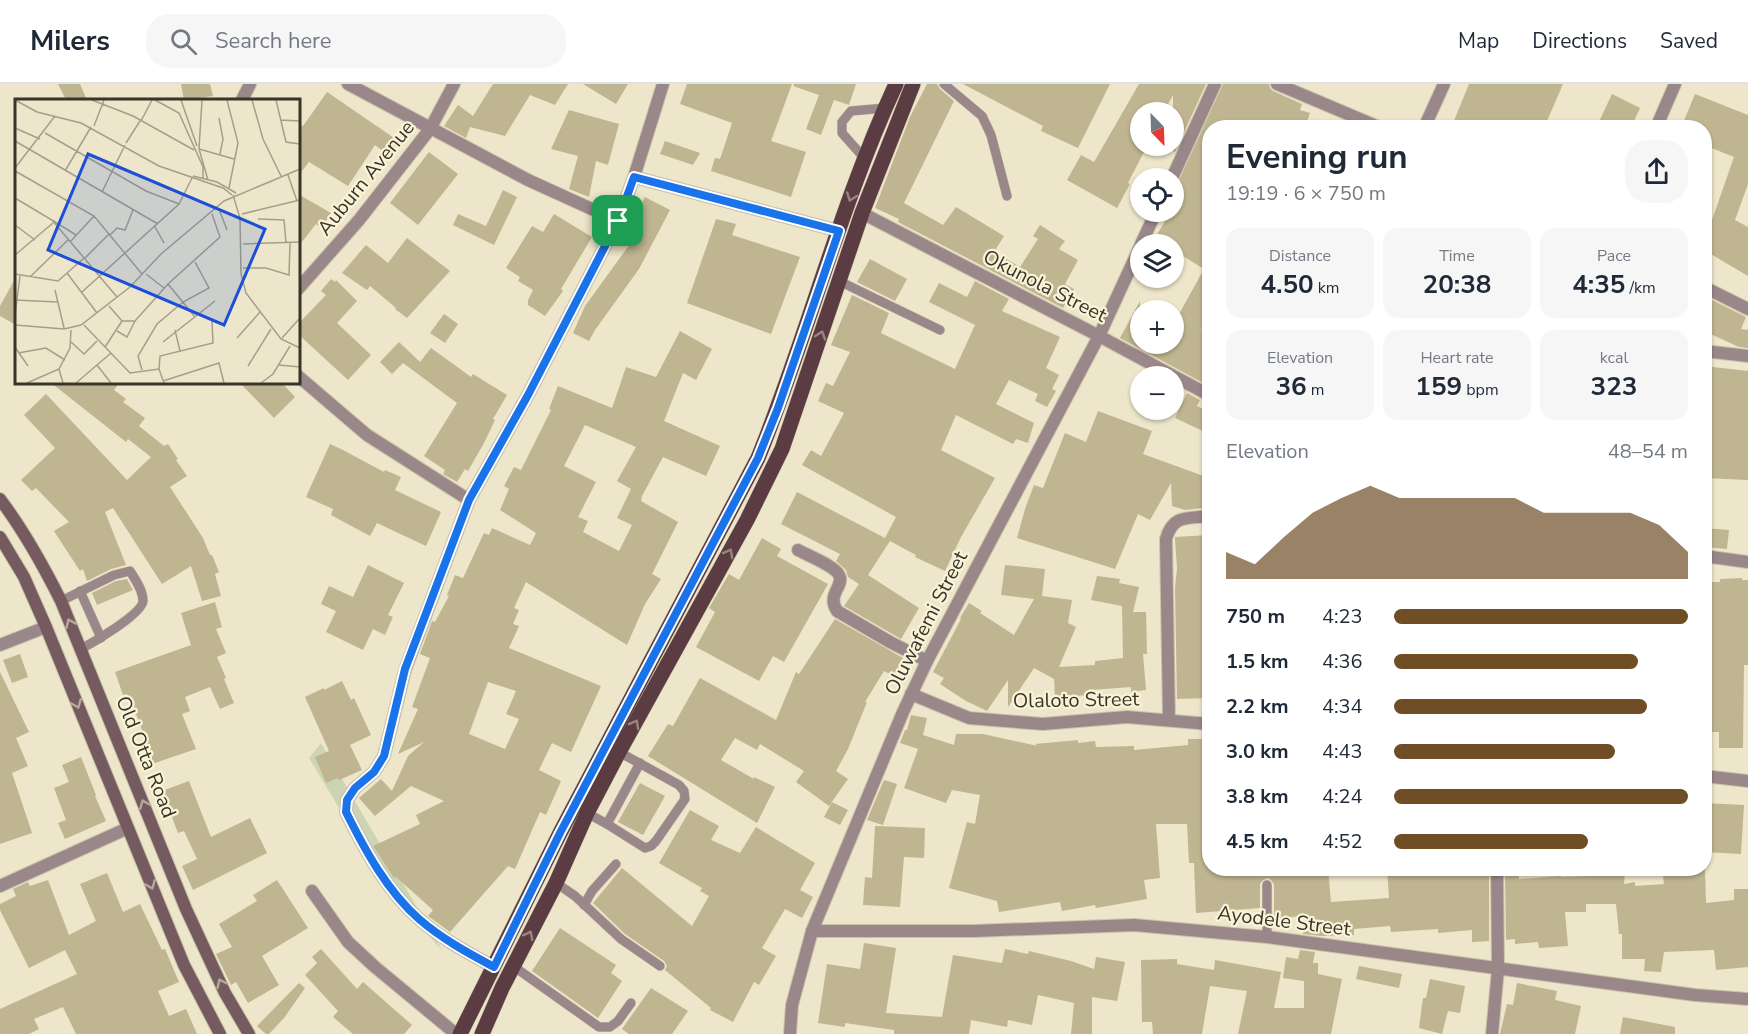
<!DOCTYPE html>
<meta charset="utf-8">
<style>
body{margin:0;font-family:"Nunito Sans",sans-serif;background:#f6f6f7;color:#1f2937;height:100vh;display:flex;flex-direction:column;font-size:22px;white-space:nowrap}
*{box-sizing:border-box;margin:0}
p{font-size:20px;color:#747a83}
.icon{flex:none;width:33px;height:33px;fill:none;stroke:currentColor;stroke-width:2;stroke-linecap:round;stroke-linejoin:round}
.map{position:relative;flex:1;overflow:hidden}
.details{position:absolute;left:1202px;top:36px;width:510px;height:756px;display:flex;flex-direction:column;background:#fff;border-radius:24px;box-shadow:0 2px 4px #0004}
.details>*{flex:none}
.needle{width:39px;rotate:157deg}
.buttons{position:absolute;left:1130px;top:18px;display:grid;gap:12px}
.buttons a{display:grid;place-items:center;width:54px;height:54px;border-radius:50%;background:#fff;box-shadow:0 2px 4px #0004;font-size:30px}
.pin{position:absolute;display:grid;place-items:center;width:51px;height:51px;color:#fff;margin:-26px;border-radius:12px;box-shadow:0 3px 9px #0006}
.round{display:grid;place-items:center;flex:none;width:63px;height:63px;border-radius:24px;background:#f6f6f7}
.overview{display:flex;align-items:center;justify-content:space-between;height:102px;padding:0 24px}
h1{font-size:33px;font-weight:700;line-height:45px}
.figures{display:grid;grid-template-columns:repeat(3,1fr);gap:9px;height:102px;padding:6px 24px}
.figures div{display:grid;align-content:center;border-radius:15px;background:#f6f6f7;text-align:center}
.figures b{font-size:26px;font-weight:700}
.figures small{font-size:16px;font-weight:400}
.figures p{font-size:16px}
.chart{height:168px;padding:12px 24px}
.chart p{display:flex;justify-content:space-between}
.chart svg{width:100%;height:108px;margin-top:6px;fill:#6f4e25;opacity:.7}
ul{padding:0 24px;list-style:none;font-size:20px}
li{display:grid;grid-template-columns:96px 72px 1fr;align-items:center;height:45px}
li i{height:15px;border-radius:8px;background:#6f4e25}
header{display:flex;align-items:center;gap:36px;box-sizing:border-box;height:84px;padding:0 30px;background:#fff;border-bottom:2px solid #e0e1e3}
header strong{font-size:28px}
nav{display:flex;gap:33px;margin-inline-start:auto;font-size:21px}
.search{width:420px;height:54px;background:#f6f6f7;display:flex;align-items:center;gap:15px;box-sizing:border-box;padding:0 21px;border-radius:24px;color:#747a83;font-size:22px}
.map>svg:first-child{display:block}
.green{fill:#cbd5b4}
.building{fill:#bfb590;fill-rule:evenodd}
.lines{fill:none;stroke-linecap:round;stroke-linejoin:round}
.service-casing{stroke:#c9c3aa;stroke-width:10}
.minor-casing{stroke:#c9c3aa;stroke-width:14}
.secondary-casing{stroke:#c9c3aa;stroke-width:14}
.primary-casing{stroke:#c9c3aa;stroke-width:16}
.service{stroke:#9a878a;stroke-width:9}
.minor{stroke:#9a878a;stroke-width:12}
.secondary{stroke:#755b5f;stroke-width:12}
.primary{stroke:#5a3c42;stroke-width:15}
.oneway{stroke:#9a857e}
.oneway2{stroke:#b8a79b}
.route-casing{stroke:#fff;stroke-width:12}
.route{stroke:#1a73e8;stroke-width:8}
.labels{text-anchor:middle;dominant-baseline:central;stroke-width:4.5;stroke-linejoin:round;paint-order:stroke}
.street-label{font-size:20px;fill:#38352a;stroke:#faf3d7}
.inset-road{fill:none;stroke:#a59f8a;stroke-width:1.5}
.view{fill:#1d4ed8;fill-opacity:0.15;stroke:#1d4ed8;stroke-width:3}
.inset-edge{fill:none;stroke:#38352a;stroke-width:3}
</style>
<header>
<strong>Milers</strong>
<div class="search"><svg class="icon" aria-label="search" viewBox="0 0 24 24"><circle cx="10" cy="10" r="6"/><path d="M15 15l6 6"/></svg>Search here</div>
<nav><a>Map</a><a>Directions</a><a>Saved</a></nav>
</header>
<div class="map">
<svg width="1748" height="950" viewBox="0 0 1748 950">
<rect width="100%" height="100%" fill="#ede6ca"/>
<path class="green" d="M291,608L442,866L376,794L350,742L309,674L321,659Z"/>
<g class="building">
<path d="M58,0H80L87,16H66Z"/>
<path d="M181,0H210L213,12L184,16Z"/>
<path d="M493,0H568L555,21L530,11L505,52L470,43L466,54L444,42L458,21L473,32Z"/>
<path d="M583,0H628L616,20Z"/>
<path d="M687,0H792L771,57L806,68L791,113L711,87L715,74L720,75L732,39L680,20Z"/>
<path d="M794,0H856L849,21L834,16L821,51L806,45L819,11L793,2Z"/>
<path d="M927,0H937L940,5L954,17L904,119L943,141L956,123L1004,152L994,168L1020,183L1038,155L1033,152L1040,141L1065,157L1059,165L1078,176L1065,200L1074,205L1063,224L898,138L899,135L875,124L910,33Z"/>
<path d="M963,0H1110L1078,64L1041,47L1043,42Z"/>
<path d="M1139,0H1206L1175,68L1173,67V11L1164,28H1140V62H1147L1128,99L1130,100L1117,124L1067,96L1081,71L1094,78Z"/>
<path d="M1223,0H1269L1270,4L1273,7L1302,20L1300,26L1310,29L1305,44H1209V232L1201,246L1209,252V298L1207,301L1120,254L1140,217V260H1173V229L1178,232L1204,185L1173,166V160H1164L1154,155L1171,128H1173V109Z"/>
<path d="M1469,0H1563L1544,44H1451Z"/>
<path d="M327,8L400,58L389,72L375,61L348,102L309,78L298,92V40L303,42Z"/>
<path d="M1612,10L1640,24L1631,44H1596Z"/>
<path d="M1695,10L1748,31V100L1735,136L1748,143V192L1704,166V132L1712,136L1734,73L1704,61V44H1681Z"/>
<path d="M569,26L619,40L608,81L596,77L589,113L569,105L578,72L551,65Z"/>
<path d="M665,57L700,69L693,81L660,70Z"/>
<path d="M429,68L458,90L418,141L390,119Z"/>
<path d="M503,106L517,113L494,161L453,141L458,130L486,142Z"/>
<path d="M298,110L331,129L322,144L316,140L298,163Z"/>
<path d="M645,113L670,126L639,185L595,246L589,257L573,249L585,222L630,160L622,156Z"/>
<path d="M554,130L592,153L561,205L563,207L545,232L528,221V216L533,206L518,197L520,193L506,184L532,142L543,148Z"/>
<path d="M716,135L736,140L732,151L800,173L771,250L687,219Z"/>
<path d="M407,154L450,187L407,234L395,225L396,224L370,202L367,206L342,189L366,161L388,179Z"/>
<path d="M870,175L907,195L895,217L857,198Z"/>
<path d="M16,193V241L0,232V222Z"/>
<path d="M331,195L335,198L336,196L357,217L337,239L371,271L348,296L298,250V240L326,211L321,207Z"/>
<path d="M975,197L1009,215L1002,227L1060,253L1046,284L1059,291L1052,305L1056,307L1047,323L1035,317L1038,310L1009,296L996,320L1034,339L1028,359L1016,355L1013,360L956,331L941,366L995,394L961,453L945,487L915,473L916,471L890,457L868,491L919,524L901,555L844,522L859,500L848,493L846,486L836,477L840,470L781,440L797,408L885,454L896,433L802,381L811,366L821,372L844,329L818,317L826,299L833,302L850,268L831,261L852,211L889,229L881,249L955,285L975,241L929,218L939,199L967,213Z"/>
<path d="M1704,212L1746,233L1741,245L1748,246V264L1739,263L1704,247Z"/>
<path d="M444,230L458,240L445,259L430,249Z"/>
<path d="M680,247L712,265L696,296L683,289L664,337L720,362L706,392L663,373L642,412L641,417L678,438L652,490L661,495L645,520L627,561L526,498L514,524L519,526L513,540L519,542L509,564L601,602L571,668L552,659L539,686L561,697L546,731L540,728L515,785L508,782L450,848L428,832L433,826L396,793L394,794L373,762L420,740L416,731L444,717L411,702L375,732L359,714L381,695L392,707L408,672L424,658L398,670L418,625L412,623L430,574L420,570L432,537L435,538L449,512L447,511L455,491L463,494L484,449L489,451L492,444L530,461L536,449L500,426L509,405L504,402L514,383L521,386L551,326L549,325L558,302L612,324L626,283L656,293ZM585,341L636,363L617,397L631,405L617,434L632,441L619,467L583,448L588,437L578,433L596,398L564,382ZM488,598L516,607L506,630L519,635L505,665L469,650Z"/>
<path d="M399,258L420,278L431,264L471,293L473,290L507,311L493,335L495,336L484,359L468,387L465,385L457,398L443,390L445,386L424,372L457,319L403,279L392,290L380,278Z"/>
<path d="M1704,282L1748,287V396L1704,394Z"/>
<path d="M50,298H120L114,306L126,315L123,318L145,334L139,342L164,362L168,360L178,375L176,376L187,392L170,403L203,454L210,471H212L219,488L215,490L221,512L202,517L191,482L162,500L113,424L105,428L126,481L111,485L87,497L83,485L80,487L54,447L69,438L36,404L32,407L21,396L55,364L24,331L46,310L127,396L151,373L128,355L126,358Z"/>
<path d="M239,298H281L295,313L274,334Z"/>
<path d="M1187,309L1200,316L1197,322L1209,328V341L1205,348L1175,334Z"/>
<path d="M1098,327L1152,347L1143,370L1209,394V420L1205,418L1204,424L1185,426L1172,422L1171,399L1150,436L1138,430L1115,485L1017,454L1025,425L1034,401L1043,404L1065,349L1086,358Z"/>
<path d="M330,360L343,366L384,388L385,386L401,393L395,406L441,428L426,462L377,439L370,452L331,431L333,425L306,413Z"/>
<path d="M1704,444L1729,446L1727,465L1704,463Z"/>
<path d="M1209,451V614L1177,615L1175,504L1177,484L1175,456V453Z"/>
<path d="M762,454L781,465L777,472L828,500L784,578L773,572L759,597L696,563L715,528L709,524L729,490L739,496Z"/>
<path d="M368,481L404,499L388,531L393,533L385,551L373,545L363,566L326,548L336,527L321,520L329,502L353,513Z"/>
<path d="M1005,481L1045,485L1042,512L1072,516L1068,539L1076,543L1059,583L1095,581V577L1123,574L1122,522L1091,516L1097,492L1120,495L1119,499L1139,503L1133,528H1146L1147,570H1143L1146,606L1131,608V603L1091,606V611L1055,613L1054,595L1034,584L1008,623V596L987,627L966,617L940,600L944,594L933,588L961,535L960,534L969,519L982,527L980,529L1014,551L1034,515L1001,511Z"/>
<path d="M1742,494V496H1748V581H1744L1743,664H1719V648H1704V498H1720V495Z"/>
<path d="M127,495L133,506L97,521L92,509L116,497Z"/>
<path d="M215,518L222,543L216,545L226,569L217,573L226,594L224,595L234,619L220,625L210,603L185,613L190,627L182,630L196,665L152,680L143,658L146,657L138,635L127,610L123,611L115,588L191,561L181,529Z"/>
<path d="M835,535L903,574L894,592L884,587L865,618H867L848,665L836,687L848,695L829,722L796,698L804,687L760,660L757,666L735,654L721,676L754,695V693L775,703L757,739L648,672L668,640L673,642L700,594L776,636L796,588L799,590Z"/>
<path d="M20,570L28,593L12,599L3,576Z"/>
<path d="M0,588L29,648L16,654L28,682L12,689L32,749L0,760Z"/>
<path d="M342,597L351,616L354,614L371,651L350,661L362,686L339,696L338,694L326,699L315,673L329,667L305,613L324,604V606Z"/>
<path d="M911,631L927,634L923,651L954,661L956,650H983L1038,662L1035,660L1078,656V659L1095,657L1096,663L1134,662V666L1188,661V655H1207L1209,730H1205L1209,784H1328L1331,818L1389,814L1387,784H1489V857L1472,858V846L1438,849V845L1391,848L1390,842L1354,845V851L1322,852L1303,850L1306,832L1274,834V800L1271,796L1268,794L1263,796L1260,800V824L1196,829L1194,779H1189L1187,740H1156L1160,794L1144,796L1147,815L1096,824L1095,821L1062,827L1060,818L999,828L997,817L949,804L967,738L975,740L980,711L952,706L946,719L904,704L918,665L900,659L905,646H907Z"/>
<path d="M81,673L96,711L95,712L106,737L65,755L58,739L66,736L54,704L69,698L62,681Z"/>
<path d="M884,696L897,700L883,741L867,736Z"/>
<path d="M189,697L211,753L250,734L267,769L193,806L182,782L197,775L184,747L178,749L162,707Z"/>
<path d="M640,699L665,712L643,751L618,738Z"/>
<path d="M832,718L848,726L840,741L824,733Z"/>
<path d="M1704,719L1744,721L1741,770L1704,768Z"/>
<path d="M690,726L719,742L711,756L740,769L756,743L815,779L800,806L813,813L802,834L785,825L762,864L776,872L759,901L754,898L733,938L710,926L711,924L665,886L667,882L664,877L625,850L593,819L622,784L692,842L709,812L700,807L702,804L659,779Z"/>
<path d="M875,742L925,744L924,774L904,773L900,823L863,821L865,793L872,794Z"/>
<path d="M1505,784H1518L1519,795L1561,792V793L1589,792L1588,787H1625L1624,800L1635,798V802L1664,800L1662,784H1705L1706,819L1734,816V805H1748V883L1716,886L1714,866L1664,868L1661,888L1644,887L1645,875H1622V850H1619L1616,820H1586V828H1565L1568,862L1539,864L1538,858L1515,860V855L1506,856Z"/>
<path d="M107,789L123,828L140,820L162,866L165,865L179,898L158,907L169,932L186,925L197,950H76L63,923L34,935L39,945L29,950H0V925L77,890L65,866L29,884L0,826V820L16,812L13,805L28,798L30,802L48,796L69,851L96,837L80,800Z"/>
<path d="M277,796L308,844L262,872L279,901L248,919L236,898L231,901L216,870L232,863L219,840L257,817L253,811Z"/>
<path d="M560,844L616,881L611,889L622,897L598,934L532,887Z"/>
<path d="M864,859L896,864L886,929L942,933L953,871L1002,879L1005,865L1028,870L1029,867L1071,877L1094,885L1096,873L1125,878L1117,917L1092,913V950H1071L1074,919L1038,911L1032,941L1008,936L1007,943L971,936L969,950H894V946L845,939V943L818,939L827,880L860,885Z"/>
<path d="M321,865L357,905L363,898L412,941L404,950H353L333,933L338,927L305,891L317,879L312,873Z"/>
<path d="M1300,866L1315,868L1313,879H1318V890L1342,895L1331,950H1238L1247,907L1210,902L1202,950H1153L1152,938H1142L1141,876L1177,875V880L1214,886L1215,876L1281,888L1274,924H1304V897L1283,894L1286,873L1298,875Z"/>
<path d="M1359,882L1402,890L1399,904L1356,895Z"/>
<path d="M1430,895L1465,902L1460,929L1448,927L1442,950L1419,944L1423,914H1426Z"/>
<path d="M299,899L305,904L284,934L269,950H266L257,942Z"/>
<path d="M1517,899L1557,907L1555,916L1581,922L1575,950H1500L1507,920L1513,921Z"/>
<path d="M651,904L688,927L672,950H629L622,945Z"/>
<path d="M1623,933L1675,943V950H1620Z"/>
</g>
<g class="lines">
<g class="service-casing">
<g id="service">
<path d="M944,0L982,32L991,51L1007,112"/>
<path d="M865,75L842,49V38L851,27L885,24"/>
<path d="M839,197L940,246"/>
<path d="M80,507L101,554"/>
<path d="M61,517L114,491L130,487C135,495 143,506 143,517C142,530 94,558 81,565"/>
<path d="M587,729L607,740L645,764L651,762L656,757L685,715L684,707L679,701L619,668"/>
<path d="M607,740L640,679"/>
<path d="M556,799L575,812L621,855L660,882"/>
<path d="M584,821L592,807L616,780"/>
<path d="M1267,853V801"/>
<path d="M513,882L599,943H610L618,937L631,919"/>
</g>
</g>
<g class="minor-casing">
<g id="minor">
<path d="M348,0L528,96L618,137"/>
<path d="M1277,0L1381,44"/>
<path d="M242,16L250,0"/>
<path d="M1424,44L1444,0"/>
<path d="M1656,44L1675,0"/>
<path d="M634,93L839,147"/>
<path d="M1172,94L1215,0"/>
<path d="M862,129L1099,252L1209,311"/>
<path d="M1141,160L1156,128"/>
<path d="M1704,203L1748,225"/>
<path d="M298,205L359,136L430,45L454,0"/>
<path d="M1704,267L1748,272"/>
<path d="M298,292L367,351L469,416"/>
<path d="M798,466C807,471 835,482 839,491C845,502 826,510 837,527L890,558L927,577"/>
<path d="M1704,472L1748,478"/>
<path d="M0,561L46,543"/>
<path d="M911,610L969,634L1005,637L1043,640L1127,633L1209,640"/>
<path d="M1169,636L1166,455C1173,430 1187,435 1209,432"/>
<path d="M1704,692L1748,697"/>
<path d="M0,802L128,744"/>
<path d="M312,807L348,858L375,883L456,950"/>
<path d="M812,847H974L1134,841L1267,853L1695,911L1748,915"/>
<path d="M494,883C468,869 442,855 419,835C387,807 365,766 346,728L347,716L355,704L374,688L384,672L405,586L469,416L528,311L618,137L634,93L663,0"/>
<path d="M790,950L792,921L812,847L903,628L927,577L1099,252L1140,163"/>
<path d="M1492,950L1498,885L1497,784"/>
</g>
</g>
<g class="secondary-casing">
<g id="secondary">
<path d="M0,415C24,447 43,481 61,517L186,825L225,909L249,950"/>
<path d="M0,453L24,493L46,543L184,881L220,950"/>
</g>
</g>
<g class="primary-casing">
<g id="primary">
<path d="M460,950L560,749L758,374C808,251 840,121 896,0"/>
<path d="M482,950L502,904L556,799L587,729L619,668L747,436L782,365L862,129L913,0"/>
</g>
</g>
<use href="#service" class="service"/>
<use href="#minor" class="minor"/>
<use href="#secondary" class="secondary"/>
<use href="#primary" class="primary"/>
</g>
<defs><path id="oneway-chevron" d="M-2-3.5L2.5 0L-2 3.5" fill="none" stroke-width="1.6" stroke-linecap="round" stroke-linejoin="round" transform="scale(1.5)"/></defs>
<g class="oneway">
<use href="#oneway-chevron" transform="translate(851 113) rotate(110)"/>
<use href="#oneway-chevron" transform="translate(821 251) rotate(-72)"/>
<use href="#oneway-chevron" transform="translate(729 469) rotate(-61)"/>
<use href="#oneway-chevron" transform="translate(635 640) rotate(-61)"/>
<use href="#oneway-chevron" transform="translate(529 851) rotate(-63)"/>
</g>
<g class="oneway2">
<use href="#oneway-chevron" transform="translate(70 539) rotate(-114)"/>
<use href="#oneway-chevron" transform="translate(77 620) rotate(68)"/>
<use href="#oneway-chevron" transform="translate(144 720) rotate(-112)"/>
<use href="#oneway-chevron" transform="translate(151 801) rotate(68)"/>
<use href="#oneway-chevron" transform="translate(221 899) rotate(-115)"/>
</g>
<g class="lines">
<g class="route-casing">
<path id="route" d="M634,93L839,147L778,324L758,374L560,749L494,883C468,869 442,855 419,835C387,807 365,766 346,728L347,716L355,704L374,688L384,672L405,585L469,416L528,311L618,137Z"/>
</g>
<use href="#route" class="route"/>
</g>
<g class="labels">
<g class="street-label">
<text transform="translate(366 94) rotate(-51)">Auburn Avenue</text>
<text transform="translate(1045 202) rotate(27)">Okunola Street</text>
<text transform="translate(926 539) rotate(-63)">Oluwafemi Street</text>
<text transform="translate(1076 616) rotate(-1)">Olaloto Street</text>
<text transform="translate(146 673) rotate(68)">Old Otta Road</text>
<text transform="translate(1284 837) rotate(7)">Ayodele Street</text>
</g>
</g>
<g transform="translate(15 15)">
<rect width="285" height="285" fill="#ede6ca"/>
<path class="inset-road" d="M0,1L22,13L66,24L144,67L208,89L217,96M77,1L118,17L179,51M140,1L164,14L188,68V79M166,1L182,47M187,1L184,50L219,60M212,1L223,44L214,89M237,1L248,40L266,77M261,1L271,43L285,45M204,19L208,40L205,55M266,21L285,22M126,22L137,1M79,27L89,1M0,29L25,40M30,34L131,92L164,105M0,42L143,125M111,44L125,22M184,50L193,81M0,69L40,17M0,72L79,117L127,175M50,72L76,28M273,76L282,102M178,77L202,83L221,94M87,93L110,46M218,96L225,119L226,175L231,194L266,240L285,249M0,99L37,121L102,198M204,110L212,131M227,115L285,101M243,120L269,121L271,144M37,121L61,136M0,126L20,141M140,128L149,144M95,136L102,129L110,131L118,111M55,143L79,117M228,145L285,143M0,156L38,124M69,160L94,135M228,169H251L274,176L275,144M52,174L82,214M0,175L43,182L69,159M131,175L149,189M16,177L53,141M153,185L180,218M40,191L49,229M67,193L164,105L177,79M0,201L42,203M94,207L107,222H120L153,185L205,138L197,115M0,216L5,177M0,226L49,230L66,226L115,188L146,155L209,102L285,70M69,226L115,274L144,270L149,284M160,231L165,252M102,232L112,238L120,222M222,239L245,213M267,239L285,219M56,243L69,255L82,242M148,243L200,202M0,248L13,267M90,248L107,222M3,254L31,249L50,261M82,266L96,284M264,266L285,268M233,267L256,230M144,270L145,257L198,244L197,222M127,271L123,257L142,225L168,203L194,189L180,163M148,282L204,264L209,284M12,284L44,270M48,284L44,270L55,249L56,231M61,284L96,254M246,284L258,275L275,247"/>
<path class="view" d="M73,55L250,130L209,226L33,151Z"/>
<rect width="285" height="285" class="inset-edge"/>
</g>
</svg>
<div class="buttons">
<a><svg class="needle" viewBox="-14 -14 28 28"><path d="M0-13l5 13h-10z" fill="#e53935"/><path d="M0 13l5-13h-10z" fill="#747a83"/></svg></a>
<a><svg class="icon" aria-label="locate" viewBox="0 0 24 24"><circle cx="12" cy="12" r="6"/><path d="M12 2v4M12 18v4M2 12h4M18 12h4"/></svg></a>
<a><svg class="icon" aria-label="layers" viewBox="0 0 24 24"><path d="M12 4l9 5-9 5-9-5zM3 14l9 5 9-5"/></svg></a>
<a>+</a>
<a>−</a>
</div>
<div class="pin" style="left:618px;top:137px;background:#1e9e55"><svg class="icon" aria-label="arrive" viewBox="0 0 24 24"><path d="M6 21V4h12l-3 4 3 4H6"/></svg></div>
<section class="details">
<div class="overview"><div><h1>Evening run</h1><p>19:19 · 6 × 750 m</p></div><a class="round"><svg class="icon" aria-label="share" viewBox="0 0 24 24"><path d="M12 15V3M7 8l5-5 5 5M5 13v7h14v-7"/></svg></a></div>
<div class="figures">
<div><p>Distance</p><b>4.50<small> km</small></b></div>
<div><p>Time</p><b>20:38</b></div>
<div><p>Pace</p><b>4:35<small> /km</small></b></div>
</div>
<div class="figures">
<div><p>Elevation</p><b>36<small> m</small></b></div>
<div><p>Heart rate</p><b>159<small> bpm</small></b></div>
<div><p>kcal</p><b>323</b></div>
</div>
<div class="chart"><p><span>Elevation</span>48–54 m</p>
<svg viewBox="0 0 160 44" preserveAspectRatio="none"><path d="M0 44V33L10 38L20 27L30 17L40 11L50 6L60 11L70 11L80 11L90 11L100 11L110 17L120 17L130 17L140 17L150 22L160 33V44z"/></svg>
</div>
<ul>
<li><b>750 m</b>4:23<i style="width:100%"></i></li>
<li><b>1.5 km</b>4:36<i style="width:83%"></i></li>
<li><b>2.2 km</b>4:34<i style="width:86%"></i></li>
<li><b>3.0 km</b>4:43<i style="width:75%"></i></li>
<li><b>3.8 km</b>4:24<i style="width:100%"></i></li>
<li><b>4.5 km</b>4:52<i style="width:66%"></i></li>
</ul>
</section>
</div>
